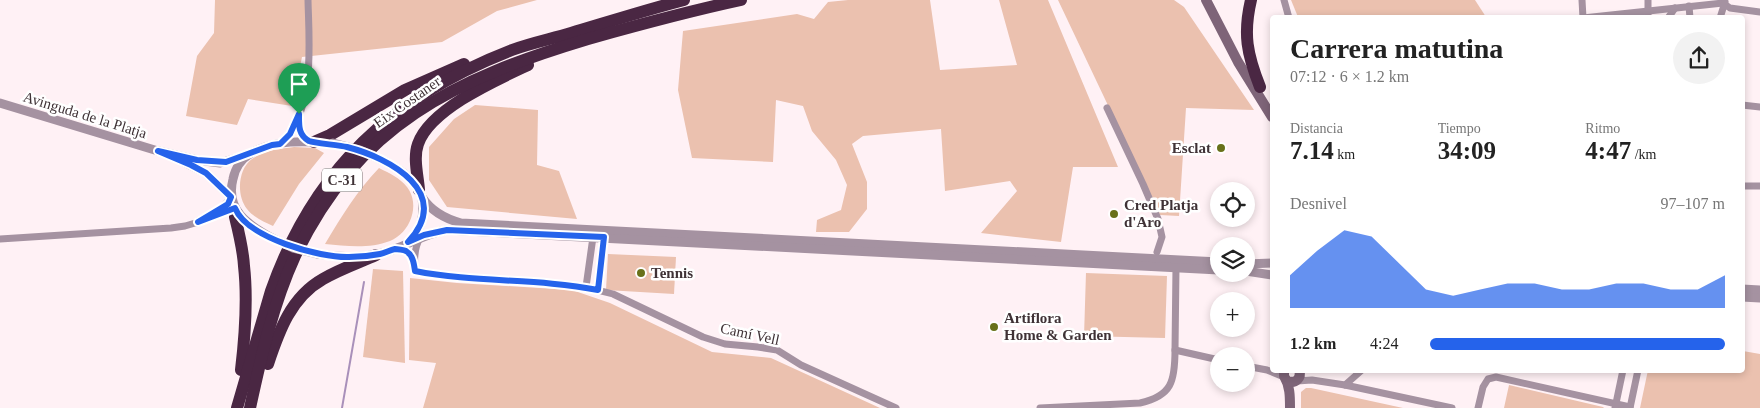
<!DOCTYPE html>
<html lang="es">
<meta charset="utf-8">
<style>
body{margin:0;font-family:Georgia,serif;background:#f2f2f2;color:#222;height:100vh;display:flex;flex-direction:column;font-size:19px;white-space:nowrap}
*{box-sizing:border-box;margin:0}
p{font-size:16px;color:#767676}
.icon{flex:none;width:28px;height:28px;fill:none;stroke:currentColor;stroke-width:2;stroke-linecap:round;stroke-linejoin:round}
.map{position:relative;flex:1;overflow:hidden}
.panel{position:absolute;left:1270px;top:15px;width:475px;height:358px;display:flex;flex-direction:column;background:#fff;border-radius:5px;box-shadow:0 2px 8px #0003}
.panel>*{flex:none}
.controls{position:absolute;left:1210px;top:182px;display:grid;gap:10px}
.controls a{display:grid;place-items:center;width:45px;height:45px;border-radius:50%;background:#fff;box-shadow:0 2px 8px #0003;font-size:25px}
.pin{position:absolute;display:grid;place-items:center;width:42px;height:42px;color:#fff;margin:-51px -21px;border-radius:50% 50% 50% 0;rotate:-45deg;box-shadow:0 0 5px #0007}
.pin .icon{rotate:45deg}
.round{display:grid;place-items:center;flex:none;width:52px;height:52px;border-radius:26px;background:#f2f2f2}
.headline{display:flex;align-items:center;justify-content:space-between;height:85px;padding:0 20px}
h1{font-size:28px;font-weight:700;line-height:38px}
.stats{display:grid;grid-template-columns:repeat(3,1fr);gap:8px;height:85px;padding:5px 20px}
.stats div{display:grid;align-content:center}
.stats b{font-size:25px;font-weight:700}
.stats small{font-size:14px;font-weight:400}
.stats p{font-size:14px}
.chart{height:140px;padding:10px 20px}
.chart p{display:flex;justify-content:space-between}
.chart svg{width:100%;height:90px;margin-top:5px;fill:#2563eb;opacity:.7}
ul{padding:0 20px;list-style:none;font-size:16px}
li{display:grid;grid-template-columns:80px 60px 1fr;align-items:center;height:38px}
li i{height:12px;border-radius:6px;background:#2563eb}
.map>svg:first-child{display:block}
.green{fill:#ebc1af}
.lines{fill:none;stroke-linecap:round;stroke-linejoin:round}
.stream{stroke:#a990ba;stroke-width:2}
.minor{stroke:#a592a1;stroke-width:7}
.tertiary{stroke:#a592a1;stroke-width:9}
.secondary{stroke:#7e6478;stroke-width:10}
.motorway{stroke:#4a2743;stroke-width:12}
.tertiary-bridge{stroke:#a592a1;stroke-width:9}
.route-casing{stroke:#fff;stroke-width:10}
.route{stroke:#2563eb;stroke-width:6}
.poi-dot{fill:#68711a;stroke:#fff;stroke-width:2}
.labels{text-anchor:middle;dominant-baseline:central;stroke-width:5;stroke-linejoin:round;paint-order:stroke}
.shield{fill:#fff;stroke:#797072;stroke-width:1}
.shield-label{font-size:14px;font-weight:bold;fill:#3f3236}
.street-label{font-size:15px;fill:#3f3236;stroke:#fff}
.poi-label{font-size:15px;font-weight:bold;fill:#3f3236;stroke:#fff;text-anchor:start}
</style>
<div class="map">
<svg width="1760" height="408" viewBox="0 0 1760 408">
<rect width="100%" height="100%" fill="#fff1f5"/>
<g class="green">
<path d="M215,0H537L497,11L442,42L302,57L292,106L248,99L237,125L186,116L197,56L214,33Z"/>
<path d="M848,0H930L940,70L1017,65L999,0H1048L1118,167H1073L1061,242L981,233L1017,191L1010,181L945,191L941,129L863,136L852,144L867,182V209L849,232H816L817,220L841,210L847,185L836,160L812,131L803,106L776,100L773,162L692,158L678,90L683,31L797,14L814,19L828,2Z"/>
<path d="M1058,0H1174L1184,7L1254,110L1186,108L1179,216L1160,215Z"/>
<path d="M1291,0H1475L1486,17H1298Z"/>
<path d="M475,105L538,110L537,165L559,171L577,219L447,207L429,180V147L454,119Z"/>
<path d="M294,147L315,148L324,153L299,184L273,226C264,222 253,217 247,209C236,195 238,169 252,159C264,150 281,149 294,147Z"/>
<path d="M379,168C389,173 400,178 407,187C421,205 410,233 390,241C369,249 346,246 325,244C341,217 357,191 379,168Z"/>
<path d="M608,254L676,257L674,294L606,290Z"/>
<path d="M373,269L403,271L405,363L363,357Z"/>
<path d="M1086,273L1167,276L1165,338L1084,336Z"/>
<path d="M410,278L457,283L572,290L610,303L712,352L771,358L880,408H423L436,363L409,360Z"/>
<path d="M1743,351L1760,354V408H1640L1648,370H1742Z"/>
<path d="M1509,385L1603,407L1604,408H1504Z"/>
<path d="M1306,388H1311L1403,408H1301V392Z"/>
</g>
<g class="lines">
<path class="stream" d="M342,408L364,282"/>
<g class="minor">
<path d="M1284,0L1289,18"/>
<path d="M1582,0L1583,18"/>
<path d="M1648,0V18"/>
<path d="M1689,6L1690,18"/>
<path d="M1583,18L1723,3L1730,8L1760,12"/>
<path d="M1668,18L1675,8"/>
<path d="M1720,18L1725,2"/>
<path d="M1742,105L1760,107"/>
<path d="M1107,108L1143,184L1158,219L1162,237L1157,252"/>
<path d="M299,120C299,130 301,135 310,141"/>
<path d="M281,144C316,109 309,45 308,0"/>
<path d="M1742,186H1760"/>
<path d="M217,215L235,208"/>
<path d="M420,238C414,248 414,260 415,271C480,285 548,276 613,294L703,337L725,344L758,347L777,350L801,365L896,408"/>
<path d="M0,239L171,228L185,226L202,221"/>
<path d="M395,249C405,250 409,252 413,261"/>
<path d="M586,287L593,237"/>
<path d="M598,290L604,237"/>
<path d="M1175,350L1176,267"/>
<path d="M1246,366L1267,370L1284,377"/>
<path d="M1297,381L1312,380L1345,385L1452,408"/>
<path d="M1345,385L1362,370"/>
<path d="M1040,408L1140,403C1172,396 1175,381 1175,350L1219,360"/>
<path d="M1478,408L1483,387L1488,379L1496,377L1630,407"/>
<path d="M1615,408L1623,370"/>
<path d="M1630,408L1638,370"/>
</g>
<g class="tertiary">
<path d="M0,103L158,151L197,160L220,163L250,154"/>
<path d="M184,162L206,173L231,197"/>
<path d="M386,162C394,167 403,171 409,178C415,183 418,190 422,197C431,211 446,219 461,223L1219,262"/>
<path d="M198,222C209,215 225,210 231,198"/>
<path d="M272,238C248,225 225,210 233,179C235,169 240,160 250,154C273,139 306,141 333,143"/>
<path d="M410,240C423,227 424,215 422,197"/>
<path d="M318,254C344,258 370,259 395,249C413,242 428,233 447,230L1219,270"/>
<path d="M1246,264L1272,263"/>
<path d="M1246,271L1272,275"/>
<path d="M1742,289L1760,290"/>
<path d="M1742,297L1760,298"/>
</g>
<g class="secondary">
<path d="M1206,0L1238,62L1272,117"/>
<path d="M1284,370V376C1290,386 1290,396 1290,408"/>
<path d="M1287,381C1296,384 1302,378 1299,370"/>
</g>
<g class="motorway">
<path d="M1251,0C1243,34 1247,54 1260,87"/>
<path d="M314,142L330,135L405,90L464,64"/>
<path d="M419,190C418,176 413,158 418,144C430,109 496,80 528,65"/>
<path d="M236,212L235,217C239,233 243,249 244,266C248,301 245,336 241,370"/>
<path d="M268,364C279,331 291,297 323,279C340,269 358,263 376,255"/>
<path d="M237,408L271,291C314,169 393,96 512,50C531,43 551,39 571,33C608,22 646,10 684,0"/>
<path d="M250,408C261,357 273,304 295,256C358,124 455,79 588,39C638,25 690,11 741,0"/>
</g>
<g class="tertiary-bridge">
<path d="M333,143L360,150L386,162"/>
<path d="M272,238L293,248L318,254"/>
</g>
</g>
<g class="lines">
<g class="route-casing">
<path id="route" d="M299,114C299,125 298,135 309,141C314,143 338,145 347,147C390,158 454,193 408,242L424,235L447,230L604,237L598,290C537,278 475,283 415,271C414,264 413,255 406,251C404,250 397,249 395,249C390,250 385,253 380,254C370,256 359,257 349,257C320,258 247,238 235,208L198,222L228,204L231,197L206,173L191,165L158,151L197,160L226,162L272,145L280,144L290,134Z"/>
</g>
<use href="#route" class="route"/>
</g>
<g class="poi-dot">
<circle cx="1221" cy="148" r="5"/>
<circle cx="1114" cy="214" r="5"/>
<circle cx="641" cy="273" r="5"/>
<circle cx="994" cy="327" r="5"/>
</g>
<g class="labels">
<rect class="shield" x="322" y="168.5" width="40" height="23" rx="4"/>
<g class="shield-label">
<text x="342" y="180">C-31</text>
</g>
<g class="street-label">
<text transform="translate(407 102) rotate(-35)">Eix Costaner</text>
<text transform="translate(85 115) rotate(17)">Avinguda de la Platja</text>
<text transform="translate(750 334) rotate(12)">Camí Vell</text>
</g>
<g class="poi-label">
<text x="1211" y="148" text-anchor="end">Esclat</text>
<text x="1124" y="205">Cred Platja<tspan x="1124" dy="17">d'Aro</tspan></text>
<text x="651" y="273">Tennis</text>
<text x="1004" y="318">Artiflora<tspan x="1004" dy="17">Home &amp; Garden</tspan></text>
</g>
</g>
</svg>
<div class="controls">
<a><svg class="icon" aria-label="locate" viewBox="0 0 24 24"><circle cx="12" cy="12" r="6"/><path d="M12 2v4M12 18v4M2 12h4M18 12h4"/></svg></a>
<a><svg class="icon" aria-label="layers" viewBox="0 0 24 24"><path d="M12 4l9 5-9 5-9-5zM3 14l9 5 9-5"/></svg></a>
<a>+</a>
<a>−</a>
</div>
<div class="pin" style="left:299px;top:114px;background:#1e9e55"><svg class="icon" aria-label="arrive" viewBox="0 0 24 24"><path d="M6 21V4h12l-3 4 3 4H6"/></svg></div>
<section class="panel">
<div class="headline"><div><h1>Carrera matutina</h1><p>07:12 · 6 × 1.2 km</p></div><a class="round"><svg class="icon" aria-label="share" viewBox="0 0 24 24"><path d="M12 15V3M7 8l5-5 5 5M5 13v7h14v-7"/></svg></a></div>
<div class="stats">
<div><p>Distancia</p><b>7.14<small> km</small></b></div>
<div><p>Tiempo</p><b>34:09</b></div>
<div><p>Ritmo</p><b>4:47<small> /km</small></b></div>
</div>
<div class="chart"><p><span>Desnivel</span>97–107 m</p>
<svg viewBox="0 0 160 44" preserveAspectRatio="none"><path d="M0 44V28L10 16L20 6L30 9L40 22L50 35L60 38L70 35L80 32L90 32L100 35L110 35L120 32L130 32L140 35L150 35L160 28V44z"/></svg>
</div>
<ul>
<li><b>1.2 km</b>4:24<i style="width:100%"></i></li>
</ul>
</section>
</div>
